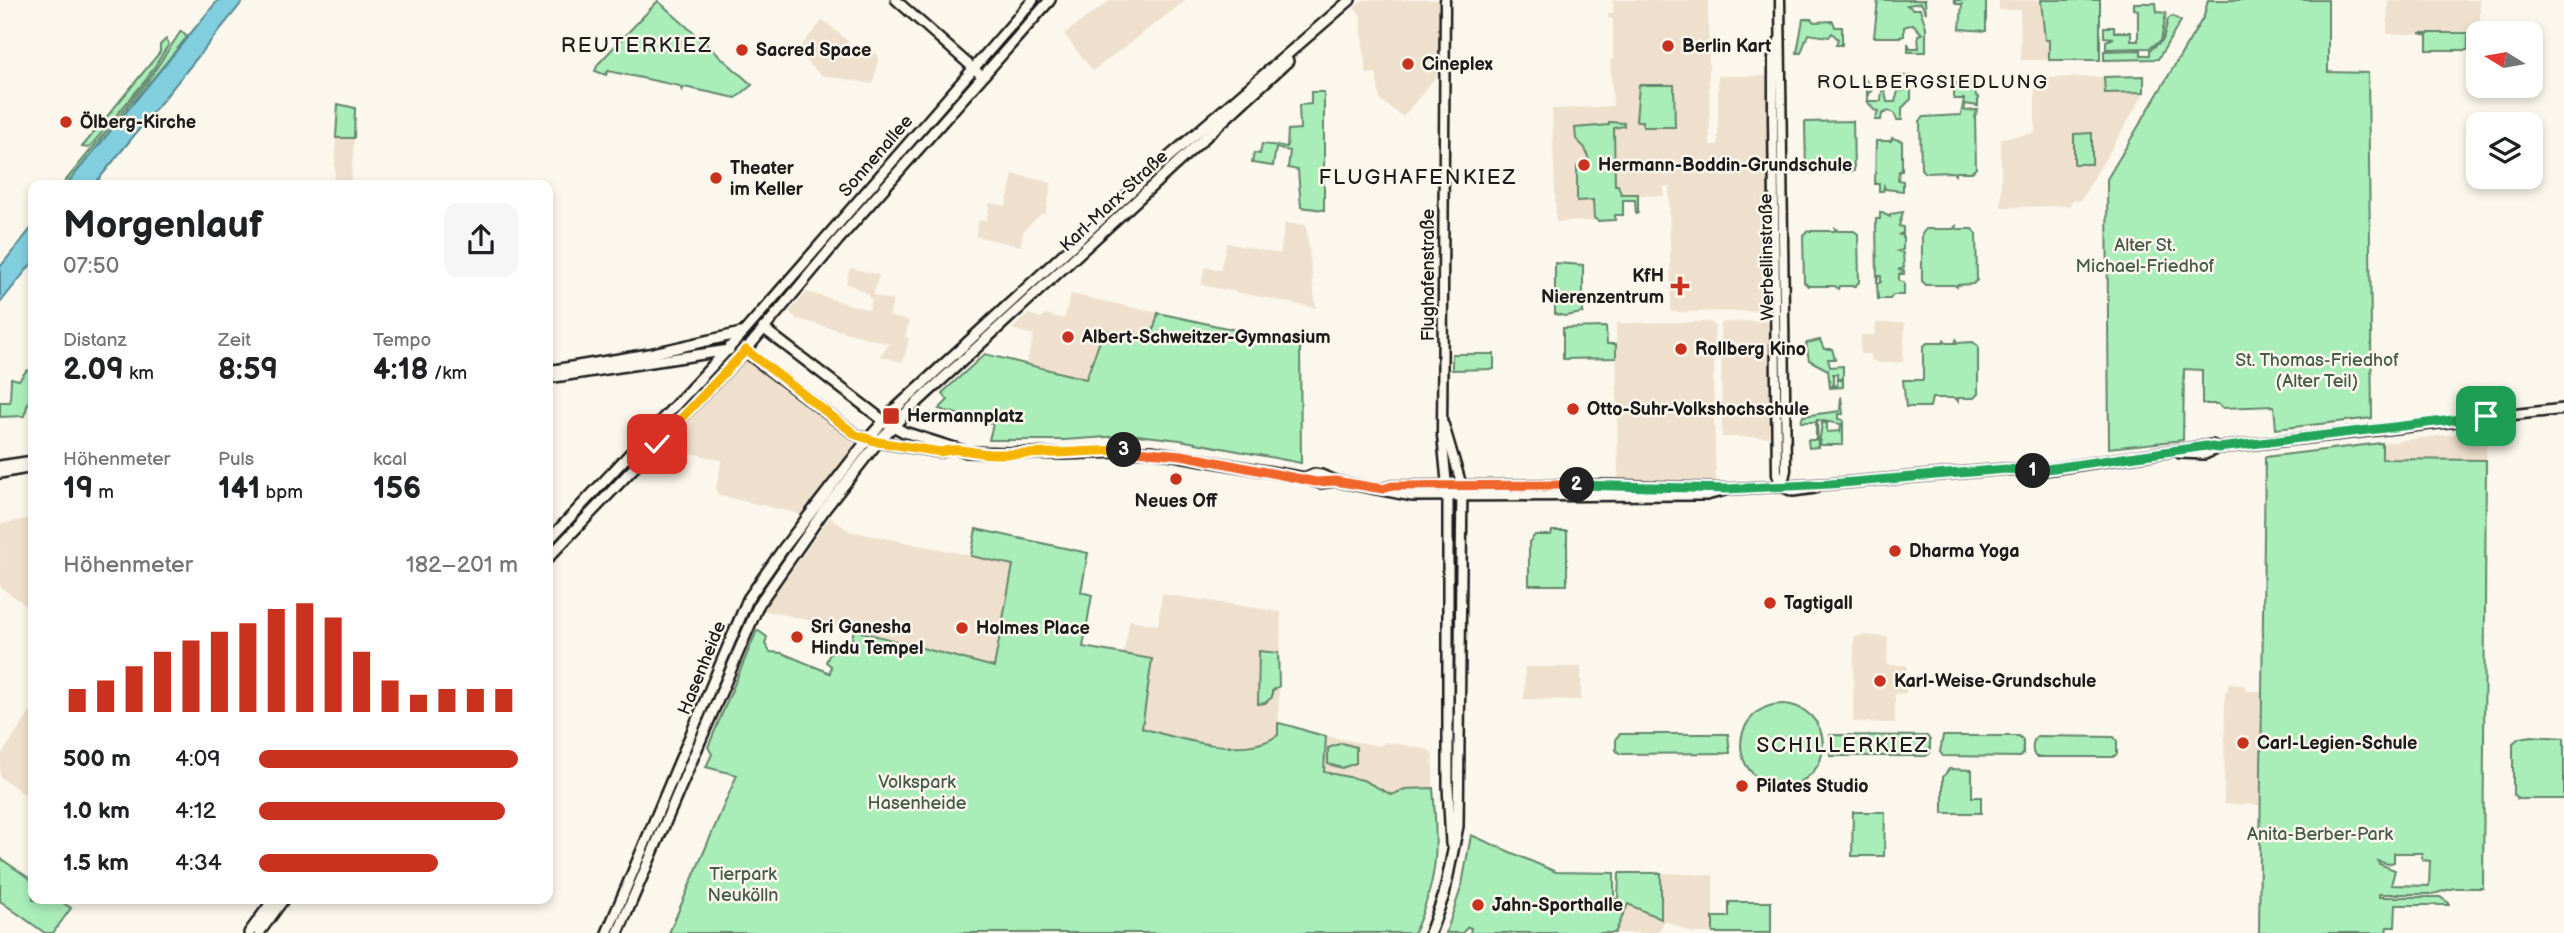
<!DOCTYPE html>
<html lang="de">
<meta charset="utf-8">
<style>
body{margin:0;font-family:"Balsamiq Sans",sans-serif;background:#f6f6f6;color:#202124;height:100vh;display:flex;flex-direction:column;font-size:26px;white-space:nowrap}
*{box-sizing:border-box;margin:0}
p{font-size:23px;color:#757577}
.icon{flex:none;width:38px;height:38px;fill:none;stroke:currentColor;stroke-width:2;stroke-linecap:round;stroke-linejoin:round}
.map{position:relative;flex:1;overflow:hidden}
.details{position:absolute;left:28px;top:180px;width:525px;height:724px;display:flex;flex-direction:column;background:#fff;border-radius:14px;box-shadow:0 4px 10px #0003}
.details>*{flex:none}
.needle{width:46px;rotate:281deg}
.controls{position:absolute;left:2466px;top:21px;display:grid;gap:14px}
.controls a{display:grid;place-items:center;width:77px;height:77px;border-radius:14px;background:#fff;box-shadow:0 4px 10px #0003;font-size:35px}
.pin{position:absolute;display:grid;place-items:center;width:60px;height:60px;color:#fff;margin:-30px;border-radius:14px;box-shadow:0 4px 10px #0006}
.km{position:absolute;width:35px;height:35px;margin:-18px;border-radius:50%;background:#222;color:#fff;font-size:19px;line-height:35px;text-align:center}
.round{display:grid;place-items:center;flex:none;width:74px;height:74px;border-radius:14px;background:#f6f6f6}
.overview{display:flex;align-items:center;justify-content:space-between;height:119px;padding:0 35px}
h1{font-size:38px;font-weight:800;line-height:52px}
.stats{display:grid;grid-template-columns:repeat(3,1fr);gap:10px;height:119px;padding:7px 35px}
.stats div{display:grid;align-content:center}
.stats b{font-size:30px;font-weight:800}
.stats small{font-size:19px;font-weight:400}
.stats p{font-size:19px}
.chart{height:196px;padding:14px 35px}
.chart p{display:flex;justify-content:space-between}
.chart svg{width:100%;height:126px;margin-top:7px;stroke:#c8321e;stroke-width:6}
ul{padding:0 35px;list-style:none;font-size:23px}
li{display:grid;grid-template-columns:112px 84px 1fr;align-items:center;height:52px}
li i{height:18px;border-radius:9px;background:#c8321e}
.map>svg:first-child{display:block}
.built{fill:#eee0cc}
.green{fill:#a9eeb9;stroke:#62856a;stroke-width:2;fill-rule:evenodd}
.water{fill:#80cede;stroke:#588790;stroke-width:2}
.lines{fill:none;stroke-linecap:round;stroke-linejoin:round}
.tertiary-casing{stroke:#1c1c1c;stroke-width:13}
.secondary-casing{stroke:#1c1c1c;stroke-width:14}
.tertiary{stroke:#fbf7ec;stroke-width:8}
.secondary{stroke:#fbf7ec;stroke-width:9}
.split-1-casing{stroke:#fff;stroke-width:14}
.split-2-casing{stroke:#fff;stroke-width:14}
.split-3-casing{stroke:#fff;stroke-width:14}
.split-4-casing{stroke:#fff;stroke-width:14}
.split-1{stroke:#22a559;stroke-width:9}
.split-2{stroke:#22a559;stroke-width:9}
.split-3{stroke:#f0652b;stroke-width:9}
.split-4{stroke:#f5b400;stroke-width:9}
.poi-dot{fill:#c8321e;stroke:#fbf7ec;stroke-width:2.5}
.labels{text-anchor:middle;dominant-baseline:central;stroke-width:5;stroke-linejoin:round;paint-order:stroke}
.poi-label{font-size:18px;font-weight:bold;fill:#1c1c1c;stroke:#fbf7ec;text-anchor:start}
.street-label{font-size:18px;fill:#1c1c1c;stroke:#fbf7ec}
.park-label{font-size:18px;fill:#465b4b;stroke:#fbf7ec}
.neighbourhood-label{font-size:19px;letter-spacing:2px;fill:#1c1c1c;stroke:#fbf7ec}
.quarter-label{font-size:21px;letter-spacing:2px;fill:#1c1c1c;stroke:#fbf7ec}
</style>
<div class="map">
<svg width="2564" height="933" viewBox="0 0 2564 933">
<rect width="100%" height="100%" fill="#fbf7ec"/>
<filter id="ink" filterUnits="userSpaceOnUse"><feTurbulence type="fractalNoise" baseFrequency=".0143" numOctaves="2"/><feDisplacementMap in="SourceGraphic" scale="14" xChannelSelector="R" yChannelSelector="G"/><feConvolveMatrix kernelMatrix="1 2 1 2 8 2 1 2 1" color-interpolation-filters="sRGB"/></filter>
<g filter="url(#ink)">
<g class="built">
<path d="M1111,0H1186L1093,71L1064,34Z"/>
<path d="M1363,0H1440L1439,73L1403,117L1380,100L1376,73L1366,74L1360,13L1354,8Z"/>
<path d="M1613,0H1708L1710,145H1718V76H1767L1770,306L1768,311L1671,312L1669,186H1664V196L1615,194V220L1556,222L1552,109L1613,106L1610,60H1613V19L1608,18V14H1613Z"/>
<path d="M1999,0H2041L2045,39L2049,40V60H2021L2020,10H1999Z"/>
<path d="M2388,0H2480V33L2387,34Z"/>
<path d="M823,20L850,43L879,55L873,84L821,75L796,52Z"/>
<path d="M2144,76L2143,95L2081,200L2072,201L2069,206L2001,207V138L2035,133V78Z"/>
<path d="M336,138H354L351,185L334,186Z"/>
<path d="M1013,174L1052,183L1045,214L1042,213L1024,230L1020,246L975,236L979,220L986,221L990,203L1006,206Z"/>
<path d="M1285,223L1306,225L1316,308L1201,285L1205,267L1220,270L1227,243L1280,254Z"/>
<path d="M850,268L879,275L873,295L893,301L889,316L909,321L905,337L909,339L903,362L879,356L890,344L797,319L789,312L807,292L869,310L872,299L869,298V294L846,283Z"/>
<path d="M1071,294L1158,313L1152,341L1104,330L1086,379L1026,365L1034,335L1012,329L1029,314L1041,318L1045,314L1064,319Z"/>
<path d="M1766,321L1770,325L1771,437H1722L1721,324L1724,322Z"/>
<path d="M1710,322L1715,326L1713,351L1715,373L1713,375L1716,482L1713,484H1651L1648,481L1618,482L1616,323Z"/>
<path d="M1876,323H1905L1903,362L1880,363L1871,360V354H1860L1861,335H1874Z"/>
<path d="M744,360H749L851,436L854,449L803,517L792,512L718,495L716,489L722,460L667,448L663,444Z"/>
<path d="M2487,430L2486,460L2382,459V443Z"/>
<path d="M830,517L849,531L1013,564L995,667L902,645L894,639L763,610Z"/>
<path d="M33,518V603L30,608L0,587V524Z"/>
<path d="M1162,594L1281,612L1278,735L1249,748L1176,739L1142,728L1152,659L1123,654L1130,620L1158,625Z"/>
<path d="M1862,635L1888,637L1887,665H1907L1906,693L1895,694V723L1853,722L1854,637Z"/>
<path d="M1525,667H1581V700L1524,699Z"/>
<path d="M2228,684L2244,685L2246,691H2262L2261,805L2224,804L2225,691L2228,690Z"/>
<path d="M33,708V800L0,777V757Z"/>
<path d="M1326,736L1379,746L1387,742L1429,750L1433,756V788L1405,789L1393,796L1376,785L1324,772Z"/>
<path d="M1661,873L1713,875V933H1693L1665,921L1657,933H1615L1628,904L1661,919Z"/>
</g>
<g class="green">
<path d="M1878,0H1925L1926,13L1921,3L1907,5L1913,9H1920L1926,27V52H1908V43L1910,48H1919L1918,35L1922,34L1913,24L1904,27V36L1901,37H1874Z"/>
<path d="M1954,0H1986V31L1960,29L1962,4H1956Z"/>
<path d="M2041,0H2100V60H2049V40H2045Z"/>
<path d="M2208,0H2328V72L2368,73L2372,418L2276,429L2274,406L2223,408L2218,404H2202V370L2184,369L2183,440L2109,448L2107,179L2204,16Z"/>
<path d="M658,1L752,85L736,98L684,87L682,91L680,86L608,71L606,75L595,71L598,64Z"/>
<path d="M2134,3H2156L2157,12L2166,13L2161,41L2149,48L2106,49V41L2114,38L2104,37V27H2114V32H2131V41H2138V10L2134,9Z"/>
<path d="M2172,16L2181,21L2158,59L2104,60V51L2141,50V55H2150V50L2163,40L2168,19Z"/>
<path d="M1803,19H1811L1814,22L1833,21L1835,27H1842V45H1836L1838,39L1832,33L1829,37L1808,34L1801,53H1797Z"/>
<path d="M181,31L187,37L66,185H62L147,82Z"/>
<path d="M2419,33H2468V50H2427V35Z"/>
<path d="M166,39L169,44L146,80L89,148L82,147L160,52V45Z"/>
<path d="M1892,76H1911V99L1902,108V120H1897L1894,113L1889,111L1882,114L1881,120H1875L1878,111L1874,110L1867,101V82L1872,91L1868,93V101H1881L1882,91H1885L1887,102H1895L1898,91H1903L1908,85V78Z"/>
<path d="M1954,76H1967L1968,79H1972V87H1975L1976,96L1978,97V106L1965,104V111L1978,110L1975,116L1976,168L1972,172H1956L1955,175L1953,172L1925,173L1921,169L1920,121L1924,117L1961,115L1964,99H1954V83L1964,84V77H1955L1954,81Z"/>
<path d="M2144,76V92L2105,93L2104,77Z"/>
<path d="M1639,85H1674L1675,127H1643V121H1636Z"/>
<path d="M1311,92H1324V210L1301,207L1298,170L1288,168L1290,151L1276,148L1273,166L1252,163L1254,153L1260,154L1262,144L1287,147L1288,130L1300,129L1299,105L1311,104Z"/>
<path d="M338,104L355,108L354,138H336Z"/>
<path d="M1853,121L1854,171L1806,172L1805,122Z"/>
<path d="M1609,122L1624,123V126L1614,128L1615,185H1618L1621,194H1638V213L1636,214L1635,200H1623V215H1615V220L1598,221L1594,218L1593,200L1577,201V167L1584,170L1590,163L1585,148L1576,139L1575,128L1609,125Z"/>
<path d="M2092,133V164H2074V134Z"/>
<path d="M1892,138L1902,141V171H1899L1898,180L1903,181V191L1885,189L1884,186L1883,191H1879V184H1875L1876,141H1891Z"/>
<path d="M1880,212L1890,217V214L1903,212L1899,226L1903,227V233L1898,235H1903V250L1898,251L1903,253L1904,268L1898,270L1904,271V274H1899V280L1904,283V295H1893L1890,299H1878L1877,284L1881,282V276H1878L1877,283L1876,219H1880Z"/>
<path d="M1956,226V229H1972L1976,233L1977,280L1973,284L1957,285V287L1954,285H1926L1922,281V234L1926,229H1953Z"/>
<path d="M1835,228L1838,231H1854L1858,234L1859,282L1855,286H1839L1838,289L1835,286H1808L1804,282L1803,235L1807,231H1835Z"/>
<path d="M1555,263L1583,265V313L1565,316L1555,314Z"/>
<path d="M1158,313L1300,344L1301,463L1180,440L1137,435L1064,440H989L993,424L939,409L948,400L942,393L985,354L1086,379L1104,330L1151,340Z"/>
<path d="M1606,327L1607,344H1616V358L1563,359V328Z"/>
<path d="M1820,340L1824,349H1832L1835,359H1828L1830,367L1843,366V379H1837V374H1833V386H1837V380H1843V387L1830,388L1828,370L1809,360L1806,343Z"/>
<path d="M1944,340L1946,343H1955L1956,340L1957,343L1973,342L1978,346V394L1974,398H1958V401L1955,398H1932L1930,407H1906L1903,380H1923V347L1927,343H1943Z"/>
<path d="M1452,354H1494V369L1452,370Z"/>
<path d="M27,370L33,373V388L24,416L0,417V402H10L11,378L19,380Z"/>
<path d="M1841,396L1843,414H1838V419L1843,420V445H1819L1822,423H1827V432L1840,431V434L1841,424L1817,420L1818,447L1809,448L1808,440H1816V422H1801L1803,416L1840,411Z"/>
<path d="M2382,443V459L2486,460L2483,888H2454L2433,894H2379V897H2440L2449,903V905H2396L2395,927H2387L2386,933H2259L2265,457ZM2394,853H2422V860L2430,861L2429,886L2391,885L2395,870L2379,864L2378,861L2388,864L2394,862Z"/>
<path d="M1453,508H1458L1455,706L1453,707Z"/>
<path d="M976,529L1088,553L1081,592L1092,595L1083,647L1152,659L1142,728C1178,739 1246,759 1278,735V723C1296,726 1308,733 1326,736L1324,772L1363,780L1392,795L1405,789L1433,788C1438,847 1439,878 1414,933H669L737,775L706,767L712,754L708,747L757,630L767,637L765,644L770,652L782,653L830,673L831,666L826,662L831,651L842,653L849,650L854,630L994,667L1013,565L971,556Z"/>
<path d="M1552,531H1567V585H1529V542L1535,535H1551Z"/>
<path d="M1259,651L1278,653L1279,686L1272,691V697L1265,703L1258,704Z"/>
<circle cx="1782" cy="745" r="41"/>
<path d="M1620,734H1728L1730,753L1620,754L1616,750V738Z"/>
<path d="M1830,735L1927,736L1930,740V753L1926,756H1830Z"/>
<path d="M1943,736H2019L2023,740V754L2020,757L1943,756L1940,752Z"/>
<path d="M2037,736L2114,737L2117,741V754L2113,757H2036C2031,753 2032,740 2037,736Z"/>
<path d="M2531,736L2564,738V799H2518L2513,794V743L2519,738Z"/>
<path d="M1342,743L1356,747V763L1342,768L1328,764V748Z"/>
<path d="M1949,769L1972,770V797H1981V813H1943V777Z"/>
<path d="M1853,812H1885L1884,856H1852Z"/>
<path d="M1471,835L1556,872L1614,873V898L1618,900L1619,873H1661V919L1628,904L1615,933H1470L1471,928L1468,927L1462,933H1446L1462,885Z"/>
<path d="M0,858L33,881V900H59L71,908L53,933H45L0,901Z"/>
<path d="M1729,902H1771V933H1713V917H1729Z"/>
</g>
<g class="water">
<path d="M218,0H244L94,185H66Z"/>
<path d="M33,226V262L0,303V267Z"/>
</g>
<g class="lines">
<g class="tertiary-casing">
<g id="tertiary">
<path d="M896,0L982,76"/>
<path d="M1445,0L1442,435L1447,486"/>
<path d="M1780,0L1786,470L1782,487"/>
<path d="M1779,40L1773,58V116L1777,475L1782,487"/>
<path d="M1444,425L1462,486"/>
</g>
</g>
<g class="secondary-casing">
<g id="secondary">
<path d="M763,328L884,421L904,432L967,452L1063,454L1151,451L1305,478L1320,483L1335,481"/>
<path d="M743,350L856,435L878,442L941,452L951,448"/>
<path d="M548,371L649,354L741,333"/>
<path d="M548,378L729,350"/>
<path d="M2180,453L2205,454L2218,448"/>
<path d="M0,466L33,461"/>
<path d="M0,473L33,467"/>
<path d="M2025,473L2212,445L2218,448L2564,409"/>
<path d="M1305,478L1314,474L1321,475L1335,481L1412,496L1707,495L1725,490"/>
<path d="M1784,487L1793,491L1815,488"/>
<path d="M1383,489L1392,486L1607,485L1727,489L1830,484L2006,469L2028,472"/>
<path d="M1448,491V785L1451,844"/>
<path d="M548,541L744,332L1033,0"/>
<path d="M548,558L746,350L839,239L1050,0"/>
<path d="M249,933L273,900"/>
<path d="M259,933L283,900"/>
<path d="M607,933L748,599L783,549L868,439L892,412L1163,162L1350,0"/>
<path d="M618,933L759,604L825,509L878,442L910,409L1288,61"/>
<path d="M1430,933L1444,895L1458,826L1462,486"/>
</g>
</g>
<use href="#tertiary" class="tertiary"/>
<use href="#secondary" class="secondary"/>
</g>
</g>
<g class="lines" filter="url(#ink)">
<g class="split-1-casing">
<path id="split-1" d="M2033,471L2206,446L2218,448L2486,416"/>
</g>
<g class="split-2-casing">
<path id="split-2" d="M1577,485L1727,489L1830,484L2006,469L2033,471"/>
</g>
<g class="split-3-casing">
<path id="split-3" d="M1124,450L1182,455L1316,482L1335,481L1383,489L1392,486L1577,485"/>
</g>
<g class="split-4-casing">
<path id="split-4" d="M657,444L746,350L856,435L878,442L941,452C957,446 976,454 994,454C1038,455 1081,451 1124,450"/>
</g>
<use href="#split-1" class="split-1"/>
<use href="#split-2" class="split-2"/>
<use href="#split-3" class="split-3"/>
<use href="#split-4" class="split-4"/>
</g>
<g class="poi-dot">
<circle cx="1668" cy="46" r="7"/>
<circle cx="742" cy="50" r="7"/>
<circle cx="1408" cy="64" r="7"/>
<circle cx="66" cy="122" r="7"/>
<circle cx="1584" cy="165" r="7"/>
<circle cx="716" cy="178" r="7"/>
<path d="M1676.5 275.5h7v7h7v7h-7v7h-7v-7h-7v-7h7z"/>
<circle cx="1068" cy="337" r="7"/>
<circle cx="1681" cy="349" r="7"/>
<circle cx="1573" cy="409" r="7"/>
<rect x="882" y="407" width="18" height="18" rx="3.5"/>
<circle cx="1176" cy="479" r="7"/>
<circle cx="1895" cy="551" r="7"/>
<circle cx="1770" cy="603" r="7"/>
<circle cx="962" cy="628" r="7"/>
<circle cx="797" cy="637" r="7"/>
<circle cx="1880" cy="681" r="7"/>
<circle cx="2243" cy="743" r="7"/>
<circle cx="1742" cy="786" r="7"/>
<circle cx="1478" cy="905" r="7"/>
</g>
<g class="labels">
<g class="poi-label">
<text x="1682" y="46">Berlin Kart</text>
<text x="756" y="50">Sacred Space</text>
<text x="1422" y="64">Cineplex</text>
<text x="80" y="122">Ölberg-Kirche</text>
<text x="1598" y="165">Hermann-Boddin-Grundschule</text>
<text x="730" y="168">Theater<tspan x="730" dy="21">im Keller</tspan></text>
<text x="1664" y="276" text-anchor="end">KfH<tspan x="1664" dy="21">Nierenzentrum</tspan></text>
<text x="1082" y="337">Albert-Schweitzer-Gymnasium</text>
<text x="1695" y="349">Rollberg Kino</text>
<text x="1587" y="409">Otto-Suhr-Volkshochschule</text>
<text x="907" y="416">Hermannplatz</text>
<text x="1176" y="501" text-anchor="middle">Neues Off</text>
<text x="1909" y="551">Dharma Yoga</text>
<text x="1784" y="603">Tagtigall</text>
<text x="811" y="627">Sri Ganesha<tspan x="811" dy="21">Hindu Tempel</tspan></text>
<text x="976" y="628">Holmes Place</text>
<text x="1894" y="681">Karl-Weise-Grundschule</text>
<text x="2257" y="743">Carl-Legien-Schule</text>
<text x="1756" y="786">Pilates Studio</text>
<text x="1492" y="905">Jahn-Sporthalle</text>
</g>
<g class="street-label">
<text transform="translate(876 156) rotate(-49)">Sonnenallee</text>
<text transform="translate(1114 201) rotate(-43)">Karl-Marx-Straße</text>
<text transform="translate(1767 257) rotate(-91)">Werbellinstraße</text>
<text transform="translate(1428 275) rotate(-90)">Flughafenstraße</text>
<text transform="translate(702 668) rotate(-68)">Hasenheide</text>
</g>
<g class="park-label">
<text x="2145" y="245">Alter St.<tspan x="2145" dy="21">Michael-Friedhof</tspan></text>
<text x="2317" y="360">St. Thomas-Friedhof<tspan x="2317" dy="21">(Alter Teil)</tspan></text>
<text x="917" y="782">Volkspark<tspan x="917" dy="21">Hasenheide</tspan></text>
<text x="2320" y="834">Anita-Berber-Park</text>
<text x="743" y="874">Tierpark<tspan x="743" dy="21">Neukölln</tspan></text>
</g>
<g class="neighbourhood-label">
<text x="1933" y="82">ROLLBERGSIEDLUNG</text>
</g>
<g class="quarter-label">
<text x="637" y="45">REUTERKIEZ</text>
<text x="1418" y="177">FLUGHAFENKIEZ</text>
<text x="1843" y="745">SCHILLERKIEZ</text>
</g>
</g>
</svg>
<div class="controls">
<a><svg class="needle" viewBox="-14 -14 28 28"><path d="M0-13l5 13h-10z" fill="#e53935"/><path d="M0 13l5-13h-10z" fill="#757577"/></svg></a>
<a><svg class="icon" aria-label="layers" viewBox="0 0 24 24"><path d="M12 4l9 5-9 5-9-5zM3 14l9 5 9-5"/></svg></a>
</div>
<div class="pin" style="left:2486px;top:416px;background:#1e9e55"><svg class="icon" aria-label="arrive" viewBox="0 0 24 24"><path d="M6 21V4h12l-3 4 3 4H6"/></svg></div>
<div class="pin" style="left:657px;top:444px;background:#d93025"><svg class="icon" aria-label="check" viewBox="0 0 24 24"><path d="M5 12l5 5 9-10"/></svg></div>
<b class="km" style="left:2033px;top:471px">1</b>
<b class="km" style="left:1577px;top:485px">2</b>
<b class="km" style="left:1124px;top:450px">3</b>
<section class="details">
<div class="overview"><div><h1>Morgenlauf</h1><p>07:50</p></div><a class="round"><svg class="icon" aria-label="share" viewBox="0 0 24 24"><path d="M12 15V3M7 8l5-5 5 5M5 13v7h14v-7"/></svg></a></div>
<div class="stats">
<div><p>Distanz</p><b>2.09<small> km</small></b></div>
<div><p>Zeit</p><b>8:59</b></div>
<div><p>Tempo</p><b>4:18<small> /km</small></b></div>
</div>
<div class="stats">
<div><p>Höhenmeter</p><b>19<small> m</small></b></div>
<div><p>Puls</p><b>141<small> bpm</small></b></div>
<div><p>kcal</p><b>156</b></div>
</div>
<div class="chart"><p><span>Höhenmeter</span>182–201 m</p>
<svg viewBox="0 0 160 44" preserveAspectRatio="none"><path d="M5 44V36M15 44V33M25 44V28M35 44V23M45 44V19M55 44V16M65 44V13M75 44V8M85 44V6M95 44V11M105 44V23M115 44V33M125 44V38M135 44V36M145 44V36M155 44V36"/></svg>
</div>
<ul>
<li><b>500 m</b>4:09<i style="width:100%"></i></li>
<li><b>1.0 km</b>4:12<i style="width:95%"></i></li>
<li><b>1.5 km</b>4:34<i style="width:69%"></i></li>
</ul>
</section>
</div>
